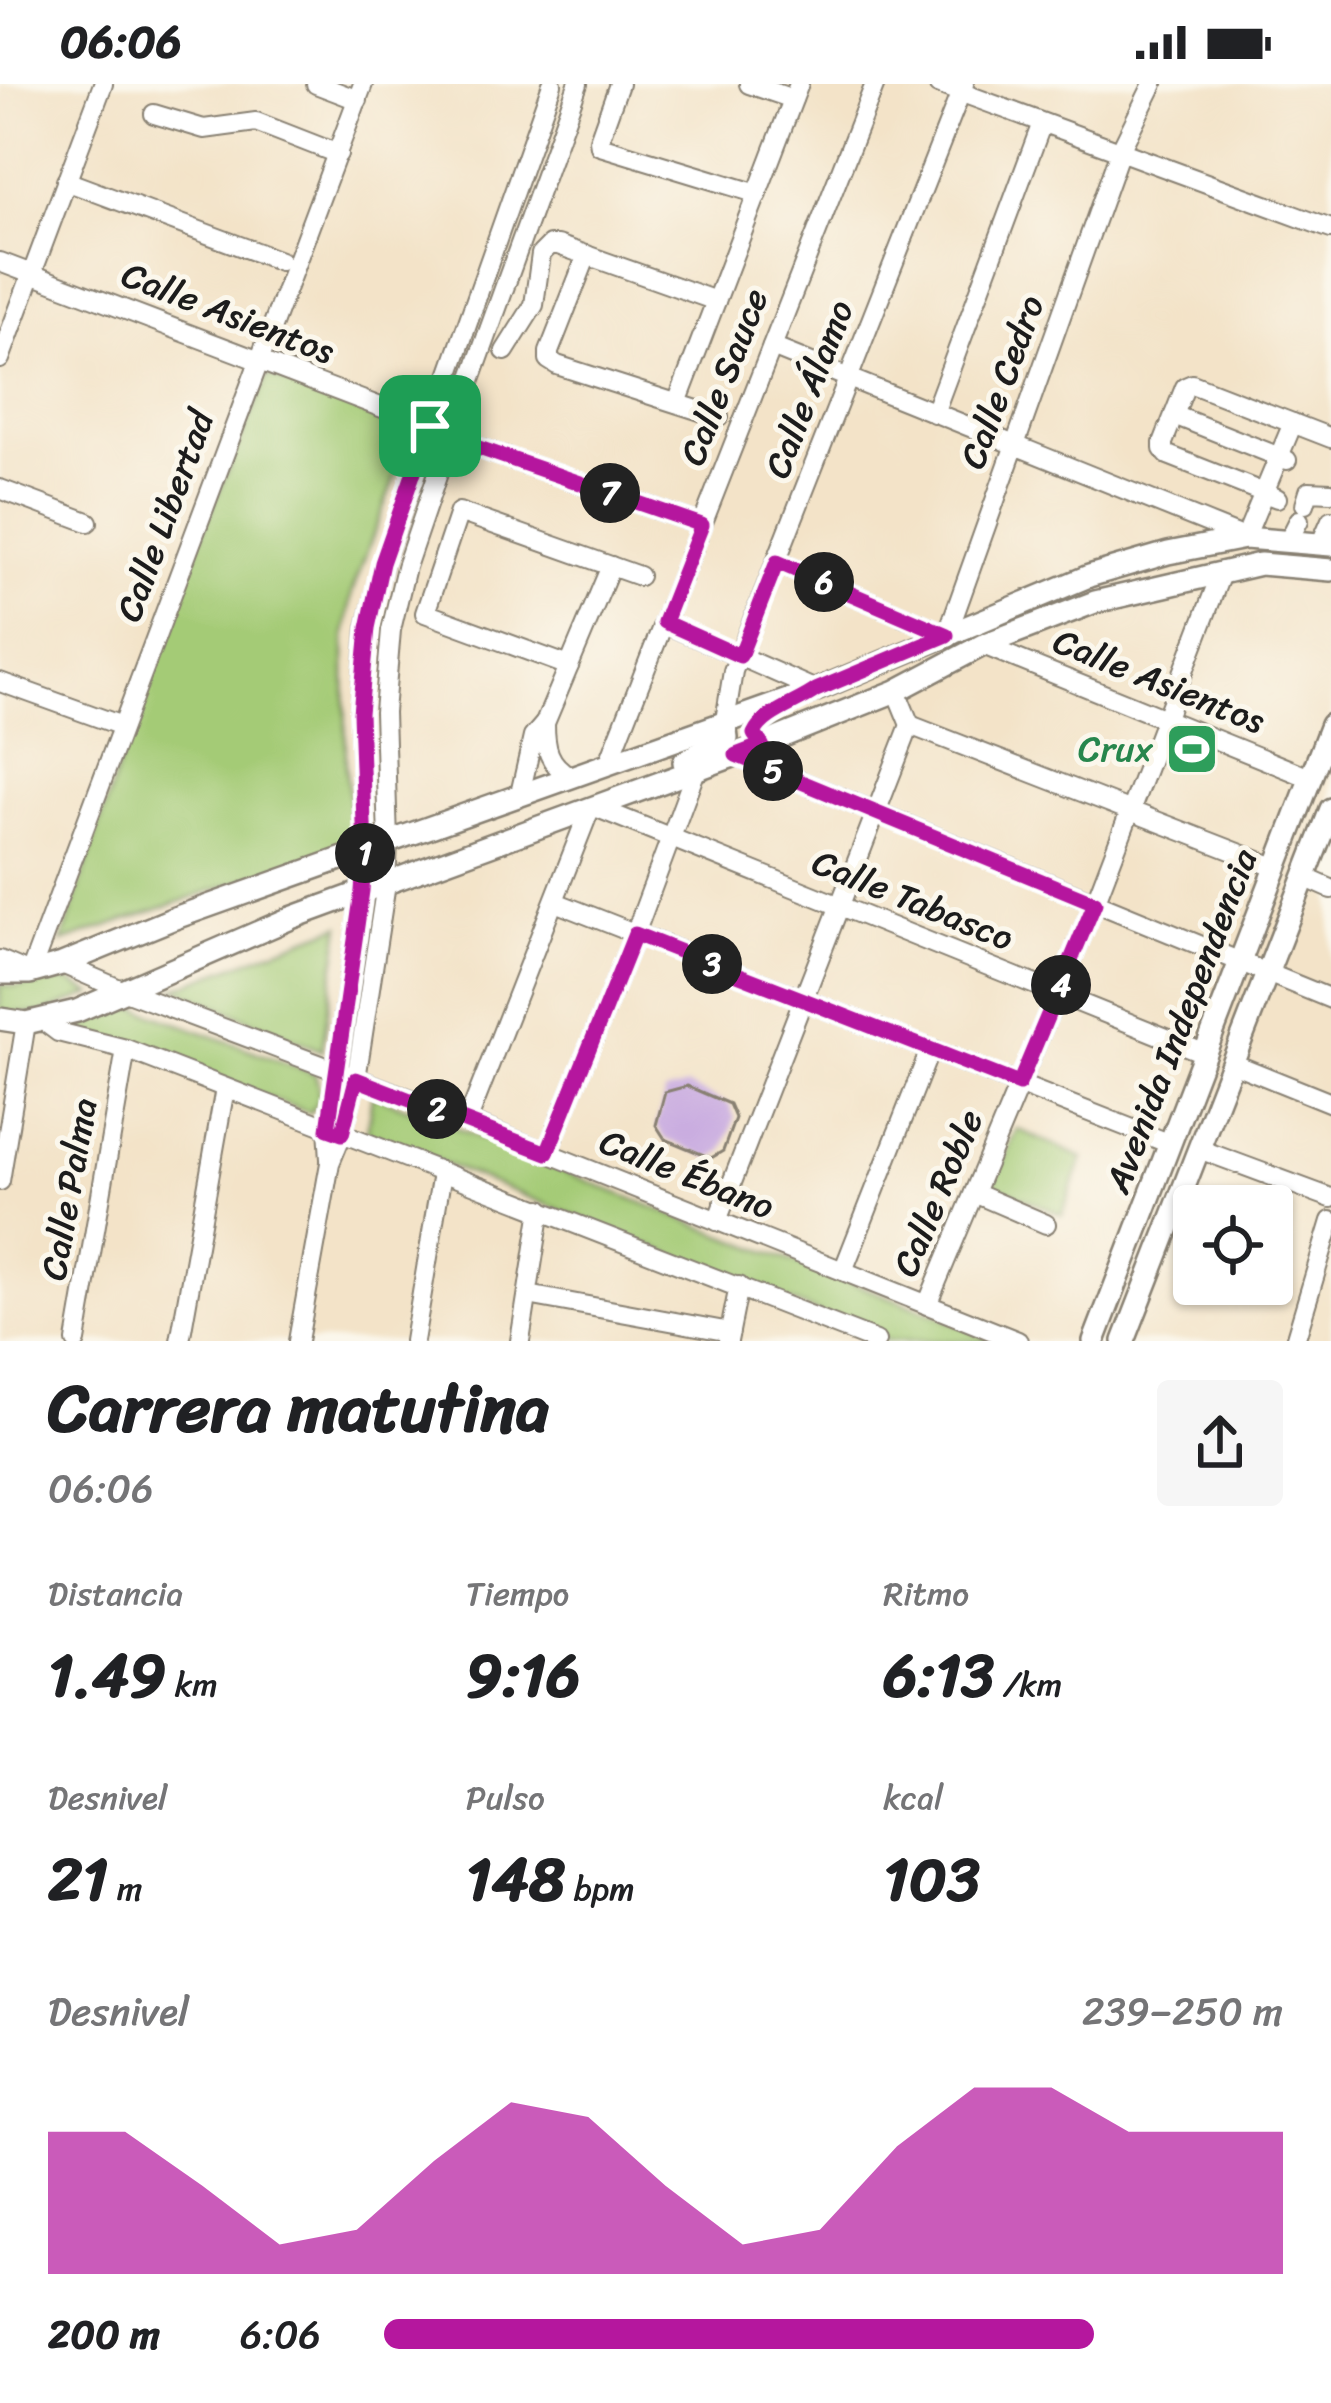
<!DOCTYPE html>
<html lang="es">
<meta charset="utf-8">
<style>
body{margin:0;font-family:Sriracha,sans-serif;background:#f6f6f6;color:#202124;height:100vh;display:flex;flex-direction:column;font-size:45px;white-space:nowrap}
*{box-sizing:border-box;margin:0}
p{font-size:39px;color:#757577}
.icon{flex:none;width:66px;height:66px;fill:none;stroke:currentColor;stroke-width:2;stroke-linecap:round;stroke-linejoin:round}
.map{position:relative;height:1257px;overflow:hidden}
.drawer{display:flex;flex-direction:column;background:#fff;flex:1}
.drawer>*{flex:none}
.tools{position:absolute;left:1173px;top:1101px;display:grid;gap:24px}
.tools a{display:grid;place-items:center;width:120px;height:120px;border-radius:12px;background:#fff;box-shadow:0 3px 9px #0004;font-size:60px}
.pin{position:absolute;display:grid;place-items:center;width:102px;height:102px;color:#fff;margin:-51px;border-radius:24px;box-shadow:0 6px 18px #0006}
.km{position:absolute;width:60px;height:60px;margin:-30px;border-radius:50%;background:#222;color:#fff;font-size:33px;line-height:60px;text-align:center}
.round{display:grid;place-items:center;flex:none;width:126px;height:126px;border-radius:12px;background:#f6f6f6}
.overview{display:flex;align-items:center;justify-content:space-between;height:204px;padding:0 48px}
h1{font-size:66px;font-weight:700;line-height:90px}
.figures{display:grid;grid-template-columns:repeat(3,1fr);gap:18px;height:204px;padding:12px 48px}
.figures div{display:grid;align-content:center}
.figures b{font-size:60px;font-weight:700}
.figures small{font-size:33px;font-weight:400}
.figures p{font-size:33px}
.chart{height:336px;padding:24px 48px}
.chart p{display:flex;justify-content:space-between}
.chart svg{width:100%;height:216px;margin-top:12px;fill:#b5179e;opacity:.7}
ul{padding:0 48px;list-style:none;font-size:39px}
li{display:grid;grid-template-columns:192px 144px 1fr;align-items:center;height:90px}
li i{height:30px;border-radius:15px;background:#b5179e}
.status{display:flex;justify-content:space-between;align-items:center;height:84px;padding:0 60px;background:#fff;direction:ltr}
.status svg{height:33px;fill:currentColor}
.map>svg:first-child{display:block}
.green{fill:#a4cb76;stroke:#607449;stroke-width:3}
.building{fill:#c9ace0}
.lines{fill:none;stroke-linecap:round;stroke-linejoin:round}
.minor-casing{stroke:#888072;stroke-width:22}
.major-casing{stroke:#888072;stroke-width:26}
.minor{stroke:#fff;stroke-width:18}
.major{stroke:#fff;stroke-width:21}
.route-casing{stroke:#fff;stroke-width:24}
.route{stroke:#b5179e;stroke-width:15}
.labels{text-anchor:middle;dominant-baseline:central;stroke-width:10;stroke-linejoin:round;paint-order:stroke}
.street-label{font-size:36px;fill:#1c1c1c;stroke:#fbf7ec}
.leisure-label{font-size:36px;fill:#27864d;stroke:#fbf7ec;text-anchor:end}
</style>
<div class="status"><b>06:06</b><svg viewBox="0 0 49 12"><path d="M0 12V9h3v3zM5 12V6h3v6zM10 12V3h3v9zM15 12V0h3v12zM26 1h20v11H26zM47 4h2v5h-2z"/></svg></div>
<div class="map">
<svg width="1331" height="1257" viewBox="0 0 1331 1257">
<rect width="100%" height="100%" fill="#fbf7ec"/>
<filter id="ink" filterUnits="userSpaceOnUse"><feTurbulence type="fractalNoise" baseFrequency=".00833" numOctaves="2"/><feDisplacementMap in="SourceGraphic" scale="24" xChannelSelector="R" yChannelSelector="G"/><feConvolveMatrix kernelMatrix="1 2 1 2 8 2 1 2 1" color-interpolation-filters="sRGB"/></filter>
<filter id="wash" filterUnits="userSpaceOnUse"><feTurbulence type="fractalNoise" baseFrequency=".004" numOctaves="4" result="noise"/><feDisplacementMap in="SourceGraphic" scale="48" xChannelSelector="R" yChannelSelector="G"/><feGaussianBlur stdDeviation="2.7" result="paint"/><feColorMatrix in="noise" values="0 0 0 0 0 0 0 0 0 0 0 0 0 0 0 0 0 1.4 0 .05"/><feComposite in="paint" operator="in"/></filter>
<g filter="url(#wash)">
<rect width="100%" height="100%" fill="#f3e3c8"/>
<g class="green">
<path d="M268,291L412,347L352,508L345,551L346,688L354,750L348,758L325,768L62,858L126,658L212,424Z"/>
<path d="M341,841L322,967L175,904Z"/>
<path d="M49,897H69L92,910L41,930L0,928V900L16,903Z"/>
<path d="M131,922L315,990C321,1007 321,1015 310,1029L75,944Z"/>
<path d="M372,1010L722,1151L924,1226L995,1257H889L367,1049Z"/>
<path d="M1017,1045L1083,1074L1062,1131L993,1100Z"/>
</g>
<g id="blocks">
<path class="building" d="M687,1002L729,1020L735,1034L723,1067L711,1074L665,1055L656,1041L665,1008Z"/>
</g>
</g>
<g filter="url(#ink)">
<use href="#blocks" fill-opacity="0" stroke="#888072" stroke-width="3"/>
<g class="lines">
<g class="minor-casing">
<g id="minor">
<path d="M316,0L358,16"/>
<path d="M619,0L599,56L600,62L758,110"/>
<path d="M749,0L793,15"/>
<path d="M938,0L1331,145"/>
<path d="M154,30L204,45L256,38L338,70"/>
<path d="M66,97L280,177"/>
<path d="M587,171L549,268V276L557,281L719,333"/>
<path d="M0,178L430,342L450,354L702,441"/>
<path d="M772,263L1245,454L1293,339"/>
<path d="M505,267L534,221L541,170L550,161H558L716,217"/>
<path d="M0,275L103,0"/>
<path d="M677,319L799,0"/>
<path d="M934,329L1042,39"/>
<path d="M1174,331L1287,376"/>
<path d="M0,405L88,438"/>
<path d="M1277,414L1168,371L1163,365V359L1185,303L1192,300L1331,354"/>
<path d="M1305,420L1309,407L1331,408"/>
<path d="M1288,458L1299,436"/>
<path d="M1320,461L1331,436"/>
<path d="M777,478L947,551L1120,67L1153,0"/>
<path d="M664,539L816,606"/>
<path d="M983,561L1310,694"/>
<path d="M569,582L425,529L459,428L639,492"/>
<path d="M0,598L122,642"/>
<path d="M725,637L733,587L964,0"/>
<path d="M545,639C545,663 548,680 570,692"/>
<path d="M910,641L1277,784"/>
<path d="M736,671L1331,915"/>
<path d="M609,678L875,0"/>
<path d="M520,710L533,653L545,639L611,482"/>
<path d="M595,723L1206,970"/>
<path d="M1304,793L1331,805"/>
<path d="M555,818L1168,1059"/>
<path d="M0,876L30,889L363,0"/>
<path d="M62,880L122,906L435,1024L1018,1257"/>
<path d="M42,936L58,948L126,965L876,1257"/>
<path d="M1232,979L1331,1019"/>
<path d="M467,1038L590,725"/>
<path d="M1199,1065L1331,1114"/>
<path d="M547,1069L635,850L696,686"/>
<path d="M330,1075L328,1044L362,807L365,766L360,629L367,544L383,479L552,0"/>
<path d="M0,1097L26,939"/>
<path d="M974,1109L1046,1140"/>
<path d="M717,1137L910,641L896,607"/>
<path d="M843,1187L930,966"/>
<path d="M528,1211L730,1248"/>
<path d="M927,1221L1095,819L1222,487"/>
<path d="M76,1257L126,965"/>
<path d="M180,1257L225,1004"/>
<path d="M298,1257L330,1079L342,1050L356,995L386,800L388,758L384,628L391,546L406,483L450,354L578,0"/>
<path d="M414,1257L442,1089"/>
<path d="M520,1257L541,1125"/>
<path d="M728,1257L739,1202"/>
<path d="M1295,1257L1331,1137"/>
</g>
</g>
<g class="major-casing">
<g id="major">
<path d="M684,678L727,654L725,637"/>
<path d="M0,889H30L62,880L172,835L816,606L1089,492L1168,469L1245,454L1331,461"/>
<path d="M0,935L26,939L77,927L291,834L736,671L896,607L983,561L1095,518L1260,480L1331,486"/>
<path d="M1094,1257L1331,641"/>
<path d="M1124,1257L1331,725"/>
</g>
</g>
<use href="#minor" class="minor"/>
<use href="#major" class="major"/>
</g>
</g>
<g class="lines" filter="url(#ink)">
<g class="route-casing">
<path id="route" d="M430,342L450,354L702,441L664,538L740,572L777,478L947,551L816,606C797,620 763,629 754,650L762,661L736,671L1095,819L1019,1000L635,850L547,1069L356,995L342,1050L328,1045L362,807L365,766L360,629L368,544L382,479Z"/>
</g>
<use href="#route" class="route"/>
</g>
<defs>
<g id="stadium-square" transform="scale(2.7)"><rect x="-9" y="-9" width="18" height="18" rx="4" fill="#2e9e5b" stroke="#fbf7ec"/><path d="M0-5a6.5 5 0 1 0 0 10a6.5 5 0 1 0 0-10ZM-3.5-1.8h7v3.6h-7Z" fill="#fff"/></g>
</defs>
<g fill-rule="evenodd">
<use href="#stadium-square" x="1192" y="665"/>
</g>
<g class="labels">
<g class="street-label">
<text transform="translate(228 229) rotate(21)">Calle Asientos</text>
<text transform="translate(724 293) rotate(-69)">Calle Sauce</text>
<text transform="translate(1002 298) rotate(-70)">Calle Cedro</text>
<text transform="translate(809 305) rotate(-69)">Calle Álamo</text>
<text transform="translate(165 432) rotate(-70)">Calle Libertad</text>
<text transform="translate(1159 597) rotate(22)">Calle Asientos</text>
<text transform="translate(913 816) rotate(22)">Calle Tabasco</text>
<text transform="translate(1181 937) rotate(-69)">Avenida Independencia</text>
<text transform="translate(687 1090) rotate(22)">Calle Ébano</text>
<text transform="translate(69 1105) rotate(-80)">Calle Palma</text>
<text transform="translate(938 1109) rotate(-67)">Calle Roble</text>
</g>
<g class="leisure-label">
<text x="1153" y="665">Crux</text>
</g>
</g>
</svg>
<div class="tools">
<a><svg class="icon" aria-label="locate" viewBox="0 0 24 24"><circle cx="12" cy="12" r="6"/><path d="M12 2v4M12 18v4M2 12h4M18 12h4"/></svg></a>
</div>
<div class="pin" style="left:430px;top:342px;background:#1e9e55"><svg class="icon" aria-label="arrive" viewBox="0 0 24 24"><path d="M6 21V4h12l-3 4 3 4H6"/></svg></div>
<b class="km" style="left:365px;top:769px">1</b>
<b class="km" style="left:437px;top:1025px">2</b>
<b class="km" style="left:712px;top:880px">3</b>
<b class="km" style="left:1061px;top:901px">4</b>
<b class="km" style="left:773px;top:687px">5</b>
<b class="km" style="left:824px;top:498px">6</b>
<b class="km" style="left:610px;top:409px">7</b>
</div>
<section class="drawer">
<div class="overview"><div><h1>Carrera matutina</h1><p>06:06</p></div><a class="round"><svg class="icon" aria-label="share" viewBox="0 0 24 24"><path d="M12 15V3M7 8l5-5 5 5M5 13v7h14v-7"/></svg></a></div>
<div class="figures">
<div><p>Distancia</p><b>1.49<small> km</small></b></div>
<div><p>Tiempo</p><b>9:16</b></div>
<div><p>Ritmo</p><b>6:13<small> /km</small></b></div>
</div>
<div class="figures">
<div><p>Desnivel</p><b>21<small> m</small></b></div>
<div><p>Pulso</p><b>148<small> bpm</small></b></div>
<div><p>kcal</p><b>103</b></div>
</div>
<div class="chart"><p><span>Desnivel</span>239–250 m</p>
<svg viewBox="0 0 160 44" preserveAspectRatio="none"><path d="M0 44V15L10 15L20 26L30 38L40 35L50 21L60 9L70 12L80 26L90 38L100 35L110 18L120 6L130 6L140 15L150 15L160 15V44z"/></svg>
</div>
<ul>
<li><b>200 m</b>6:06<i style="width:79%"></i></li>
</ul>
</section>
